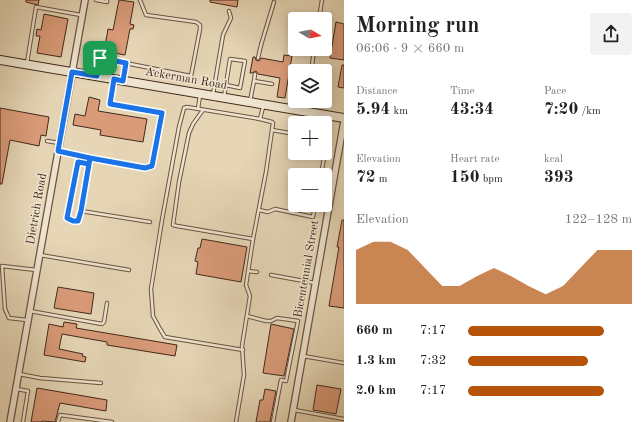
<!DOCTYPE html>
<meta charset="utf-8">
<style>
body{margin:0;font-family:"Old Standard TT",serif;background:#f2f2f2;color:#222;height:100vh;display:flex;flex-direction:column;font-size:15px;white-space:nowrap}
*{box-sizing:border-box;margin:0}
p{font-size:13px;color:#767676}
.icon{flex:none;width:22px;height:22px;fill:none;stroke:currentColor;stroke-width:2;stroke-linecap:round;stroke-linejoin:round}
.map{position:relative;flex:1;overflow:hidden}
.panel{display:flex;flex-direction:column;background:#fff;width:300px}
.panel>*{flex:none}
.needle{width:26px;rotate:100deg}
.fabs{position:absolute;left:288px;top:12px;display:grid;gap:8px}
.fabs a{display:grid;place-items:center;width:44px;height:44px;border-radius:4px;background:#fff;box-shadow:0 2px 10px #0003;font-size:20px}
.pin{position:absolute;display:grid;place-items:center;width:34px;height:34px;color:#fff;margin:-17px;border-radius:8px;box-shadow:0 2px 6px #0006}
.round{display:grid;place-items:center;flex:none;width:42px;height:42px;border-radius:4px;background:#f2f2f2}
.head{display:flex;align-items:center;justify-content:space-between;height:68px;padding:0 12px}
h1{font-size:22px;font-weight:700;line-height:30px}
.metrics{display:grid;grid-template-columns:repeat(3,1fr);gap:6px;height:68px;padding:4px 12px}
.metrics div{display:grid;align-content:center}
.metrics b{font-size:17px;font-weight:700}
.metrics small{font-size:11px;font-weight:400}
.metrics p{font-size:11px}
.chart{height:112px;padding:8px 12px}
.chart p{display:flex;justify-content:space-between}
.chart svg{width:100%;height:72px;margin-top:4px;fill:#b45309;opacity:.7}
ul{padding:0 12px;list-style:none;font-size:13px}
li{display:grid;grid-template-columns:64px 48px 1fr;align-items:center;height:30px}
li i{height:10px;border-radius:5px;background:#b45309}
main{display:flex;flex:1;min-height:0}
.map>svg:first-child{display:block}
.building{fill:#da9b79;stroke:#41291a}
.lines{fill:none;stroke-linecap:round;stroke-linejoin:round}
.lane-casing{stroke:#6a5441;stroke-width:4.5}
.street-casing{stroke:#6a5441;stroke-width:8}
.secondary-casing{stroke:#41291a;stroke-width:10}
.lane{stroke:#efe4d0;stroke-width:2.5}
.street{stroke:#efe4d0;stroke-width:5.5}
.secondary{stroke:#efe4d0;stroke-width:8}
.route-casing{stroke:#fff;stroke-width:8}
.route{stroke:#1a73e8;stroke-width:5}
.labels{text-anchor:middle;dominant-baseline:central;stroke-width:3;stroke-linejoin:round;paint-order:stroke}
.street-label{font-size:12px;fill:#41291a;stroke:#efe4d0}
</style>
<main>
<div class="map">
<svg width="344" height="422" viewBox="0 0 344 422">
<rect width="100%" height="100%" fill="#e6d6b6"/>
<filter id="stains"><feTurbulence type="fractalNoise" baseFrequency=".005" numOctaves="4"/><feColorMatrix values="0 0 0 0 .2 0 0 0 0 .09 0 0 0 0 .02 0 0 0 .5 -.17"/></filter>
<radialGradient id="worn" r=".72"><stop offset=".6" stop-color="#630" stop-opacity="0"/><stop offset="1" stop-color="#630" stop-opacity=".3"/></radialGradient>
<g class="building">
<path d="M26,0H39L38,5L26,2Z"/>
<path d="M119,0L134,2L130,24L134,25L133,29H130L125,55L109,52L110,47L105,46L108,29L113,30Z"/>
<path d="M210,0H238L237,7L210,2Z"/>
<path d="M44,14L68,19L61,57L37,53L40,36H36L37,29L41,30Z"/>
<path d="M336,22L344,24V60L330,58Z"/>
<path d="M284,55L292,56L285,98L277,97L280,78L258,74L256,71L252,73H250L253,57H255L256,60L258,61L260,60L261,58L283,62Z"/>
<path d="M342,65H344V88L338,87Z"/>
<path d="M89,97L100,100L98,111L147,119L143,142L100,135L101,130L73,125L75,114L85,116Z"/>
<path d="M0,108L49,117L46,136L41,135L39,146L10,140L2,184H0Z"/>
<path d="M342,220H344V308L329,306L339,247H337Z"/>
<path d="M202,239L247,247L241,282L196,274L198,262L195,261L198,248H200Z"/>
<path d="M58,287L94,293L91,314L54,308Z"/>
<path d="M64,322L77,324L76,328L177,345L175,356L107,345V342L62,334L59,349L83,354L82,356L86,357L85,362L44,355L49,324L63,327Z"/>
<path d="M271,324L294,329L284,376L263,373Z"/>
<path d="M317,385L341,389L336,414L313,410Z"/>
<path d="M37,388L107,400L106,411L60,403L55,422L42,421V422H31Z"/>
<path d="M265,389L276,391L270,422H256L260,400H263Z"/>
</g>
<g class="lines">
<g class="lane-casing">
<g id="lane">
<path d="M96,0L107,2V0"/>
<path d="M319,19L322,0"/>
<path d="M258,58L261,45L274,2"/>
<path d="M27,63L36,7L81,15"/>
<path d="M312,66L314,49"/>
<path d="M97,76L100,58L191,76L200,29V25L196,22L146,15L140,0"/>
<path d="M123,80L127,63"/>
<path d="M254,81L255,74"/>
<path d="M213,94L223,35L231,18L229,11"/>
<path d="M224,97L230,59L245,61L240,88L226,85"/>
<path d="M250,101L254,81L272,84"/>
<path d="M198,109L200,95"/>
<path d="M203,110L193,124L189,133L179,182L173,225L177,226L253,239L266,172L273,123L272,122L260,119L187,107L184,108L179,127L162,220L151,289L153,316L160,329L165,337L243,350"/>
<path d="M260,119L263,107"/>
<path d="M272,130L295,134"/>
<path d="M47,141L59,143"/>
<path d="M59,151L85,157L145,168L152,166L162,113L110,104L113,82"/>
<path d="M90,158L81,211L150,222"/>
<path d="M321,175L327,141L325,140"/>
<path d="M259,210L268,212L275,209L313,217L315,205"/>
<path d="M81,211L79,221H73L67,218L78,162L89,164"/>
<path d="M40,255L129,270"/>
<path d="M248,271L257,272"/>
<path d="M271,275L315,283"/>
<path d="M30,311L102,324L104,322L107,303"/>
<path d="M247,316L266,321H271L277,318L298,321L286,381L281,380L273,422"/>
<path d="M27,320L9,318L5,309L2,266L36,270"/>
<path d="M303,356L344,363"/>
<path d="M19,374L40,378L101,383"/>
<path d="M16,389L28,391L23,422"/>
<path d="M294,410L344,419"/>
<path d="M58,422L60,415L112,422"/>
<path d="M236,422L244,375L242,346L250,296L246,285L253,239"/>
</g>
</g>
<g class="street-casing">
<g id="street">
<path d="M10,422L85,0"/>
<path d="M291,422L344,121"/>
</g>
</g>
<g class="secondary-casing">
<path id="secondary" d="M0,60L344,118"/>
</g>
<use href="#lane" class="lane"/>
<use href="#street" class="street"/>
<use href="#secondary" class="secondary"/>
</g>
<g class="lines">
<g class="route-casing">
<path id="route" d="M100,58L97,76L72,72L58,151L90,158L81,211L78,221H73L67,218L78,162L89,164L90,158L145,168L152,166L162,113L110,104L114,79L123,81L126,63L100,58"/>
</g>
<use href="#route" class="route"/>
</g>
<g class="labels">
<g class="street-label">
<text transform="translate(186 79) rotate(10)">Ackerman Road</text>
<text transform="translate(37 209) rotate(-80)">Dietrich Road</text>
<text transform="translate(307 269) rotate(-80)">Bicentennial Street</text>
</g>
</g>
<rect width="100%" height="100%" filter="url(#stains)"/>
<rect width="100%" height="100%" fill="url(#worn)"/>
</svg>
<div class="fabs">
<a><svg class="needle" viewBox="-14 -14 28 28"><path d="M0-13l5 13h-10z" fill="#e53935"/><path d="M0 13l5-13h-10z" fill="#767676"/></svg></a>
<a><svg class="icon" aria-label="layers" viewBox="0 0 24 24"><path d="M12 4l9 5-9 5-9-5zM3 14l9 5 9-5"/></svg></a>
<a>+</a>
<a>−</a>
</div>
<div class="pin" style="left:100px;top:58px;background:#1e9e55"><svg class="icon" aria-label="arrive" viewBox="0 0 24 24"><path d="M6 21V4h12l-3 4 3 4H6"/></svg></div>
</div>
<section class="panel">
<div class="head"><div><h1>Morning run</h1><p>06:06 · 9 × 660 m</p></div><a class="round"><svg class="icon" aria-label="share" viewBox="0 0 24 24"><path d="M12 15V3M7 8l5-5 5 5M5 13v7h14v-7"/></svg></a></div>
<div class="metrics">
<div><p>Distance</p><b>5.94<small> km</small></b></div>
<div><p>Time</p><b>43:34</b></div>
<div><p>Pace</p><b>7:20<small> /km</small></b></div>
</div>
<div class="metrics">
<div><p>Elevation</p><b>72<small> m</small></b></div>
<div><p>Heart rate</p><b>150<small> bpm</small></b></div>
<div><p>kcal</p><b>393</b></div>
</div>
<div class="chart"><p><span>Elevation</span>122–128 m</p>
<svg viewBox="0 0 160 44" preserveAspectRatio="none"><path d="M0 44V11L10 6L20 6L30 11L40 22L50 33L60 33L70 27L80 22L90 27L100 33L110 38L120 33L130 22L140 11L150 11L160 11V44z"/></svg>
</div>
<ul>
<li><b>660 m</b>7:17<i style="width:83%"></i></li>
<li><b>1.3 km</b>7:32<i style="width:73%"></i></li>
<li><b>2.0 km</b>7:17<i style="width:83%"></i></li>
</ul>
</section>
</main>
